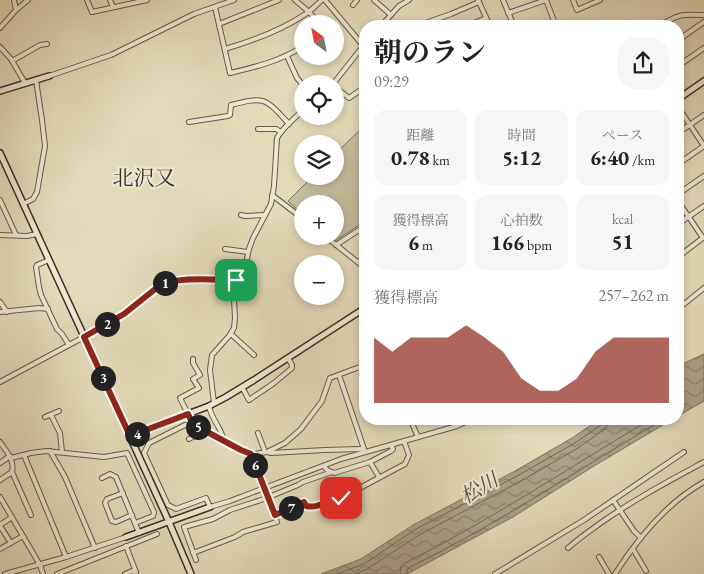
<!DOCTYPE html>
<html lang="ja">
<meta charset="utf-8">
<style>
body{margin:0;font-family:"EB Garamond","Noto Serif JP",serif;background:#f6f6f6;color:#222;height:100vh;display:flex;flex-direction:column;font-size:19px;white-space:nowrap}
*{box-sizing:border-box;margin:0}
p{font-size:16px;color:#767676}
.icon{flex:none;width:28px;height:28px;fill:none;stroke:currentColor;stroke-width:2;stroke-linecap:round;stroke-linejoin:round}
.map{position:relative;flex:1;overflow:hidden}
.sheet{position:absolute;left:359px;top:20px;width:325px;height:405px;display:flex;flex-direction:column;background:#fff;border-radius:20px;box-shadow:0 2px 8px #0003}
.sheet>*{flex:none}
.needle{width:32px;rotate:328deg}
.fabs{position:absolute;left:294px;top:15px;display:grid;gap:10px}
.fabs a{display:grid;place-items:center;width:50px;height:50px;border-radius:50%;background:#fff;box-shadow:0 2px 8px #0003;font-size:25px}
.pin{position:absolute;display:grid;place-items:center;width:42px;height:42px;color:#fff;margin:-21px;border-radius:10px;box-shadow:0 2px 8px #0006}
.km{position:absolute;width:25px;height:25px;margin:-12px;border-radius:50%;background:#222;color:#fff;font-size:14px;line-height:25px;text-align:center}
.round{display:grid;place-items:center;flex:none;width:52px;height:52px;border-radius:20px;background:#f6f6f6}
.head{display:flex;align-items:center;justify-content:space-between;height:85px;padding:0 15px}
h1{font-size:28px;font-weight:700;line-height:38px}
.figures{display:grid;grid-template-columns:repeat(3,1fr);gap:8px;height:85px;padding:5px 15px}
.figures div{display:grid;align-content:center;border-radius:12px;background:#f6f6f6;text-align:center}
.figures b{font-size:21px;font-weight:700}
.figures small{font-size:14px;font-weight:400}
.figures p{font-size:14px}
.chart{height:140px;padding:10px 15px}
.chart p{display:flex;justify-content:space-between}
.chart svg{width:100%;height:90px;margin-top:5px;fill:#8f2418;opacity:.7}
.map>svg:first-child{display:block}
.pitch{fill:#c6bda0;stroke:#807664}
.water{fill:url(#water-waves);stroke:#7e7362}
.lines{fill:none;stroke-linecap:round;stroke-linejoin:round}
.shore{stroke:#726858;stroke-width:1}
.street-casing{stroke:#655a4c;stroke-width:6}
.secondary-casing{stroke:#3b2f28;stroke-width:8}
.street{stroke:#ede7d2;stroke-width:4}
.secondary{stroke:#ede7d2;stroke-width:5}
.route-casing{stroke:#fff;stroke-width:10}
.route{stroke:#8f2418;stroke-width:6}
.labels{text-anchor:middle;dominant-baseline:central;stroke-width:4.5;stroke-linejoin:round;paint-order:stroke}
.water-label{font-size:20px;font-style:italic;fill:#574b40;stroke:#ede7d2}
.quarter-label{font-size:21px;fill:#3b2f28;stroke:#ede7d2}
</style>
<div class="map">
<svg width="704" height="574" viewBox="0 0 704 574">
<defs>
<pattern id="water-waves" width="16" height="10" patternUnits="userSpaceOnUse" patternTransform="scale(1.25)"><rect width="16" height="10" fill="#aaa088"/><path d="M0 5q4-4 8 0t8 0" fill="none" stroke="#8c836f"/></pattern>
</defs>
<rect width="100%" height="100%" fill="#e3dab9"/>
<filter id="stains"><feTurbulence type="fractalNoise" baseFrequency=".004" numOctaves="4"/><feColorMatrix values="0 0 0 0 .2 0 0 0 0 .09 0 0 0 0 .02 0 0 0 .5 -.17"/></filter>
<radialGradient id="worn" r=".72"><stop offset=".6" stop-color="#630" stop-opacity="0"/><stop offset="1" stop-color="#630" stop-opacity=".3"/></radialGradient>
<path class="pitch" d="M365,125V221L335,241L330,236H335V204H302V214L288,201L313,176H335V154Z"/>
<g class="water">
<path d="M704,354V401L678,416V366Z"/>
<path d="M600,419H673L594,466L513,517L407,574H321L361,559L413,525L515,471L572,438Z"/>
</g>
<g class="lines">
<g class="shore">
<path d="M336,574L364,564L416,529L517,476L575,443L601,425L602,419"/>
<path d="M354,574L367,569L419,535L521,481L578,448L605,429L608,424L609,419"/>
<path d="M400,574L401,567L407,562C491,520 570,467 651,419"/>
<path d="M407,574V570L410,567C498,524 579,469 664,419"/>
</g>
<g class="street-casing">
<g id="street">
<path d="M14,0L16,10"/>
<path d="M87,0L92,12L147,0"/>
<path d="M110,0L113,7"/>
<path d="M295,0L309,12L320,24"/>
<path d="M325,0L365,48"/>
<path d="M374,0L391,15"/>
<path d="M478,0L490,26"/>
<path d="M503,0L514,26"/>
<path d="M573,0L577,10L600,0"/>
<path d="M353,5L357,0"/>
<path d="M215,7L230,73C256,67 280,61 302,47"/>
<path d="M508,13L546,0L556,26"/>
<path d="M219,24L279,0"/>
<path d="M381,26L399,6L409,0"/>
<path d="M417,26L451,14L479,2"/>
<path d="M467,26L486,18"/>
<path d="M659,26C679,14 681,14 704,15"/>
<path d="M0,28L16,10L28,0"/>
<path d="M678,40L704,22"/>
<path d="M0,47L11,59L25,83"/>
<path d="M225,49C252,41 280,31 304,15C311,11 316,5 322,0"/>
<path d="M287,56L297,78L302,84"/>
<path d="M12,61L40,45L47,44"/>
<path d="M678,66L704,48"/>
<path d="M49,76L111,55L194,14L234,0"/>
<path d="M333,84L364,45"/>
<path d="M335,87L349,98L365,87"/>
<path d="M678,107L704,146"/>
<path d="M189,122L228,116L230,115L231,105C266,96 265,98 289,124"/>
<path d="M258,129H276L281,132"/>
<path d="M678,133L704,115"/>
<path d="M678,164L704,146"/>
<path d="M678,194L704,176"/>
<path d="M272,195L302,218"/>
<path d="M0,200L16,235"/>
<path d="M678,201L703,238"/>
<path d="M23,204L33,199L37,192L45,146L42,120L36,80"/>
<path d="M241,215L245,216L265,215"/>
<path d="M678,224L704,206"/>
<path d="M0,235L27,236L37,234"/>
<path d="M325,236L365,268"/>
<path d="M336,245L365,226"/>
<path d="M225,249L248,252"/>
<path d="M678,257L704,237"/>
<path d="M49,260L37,265L36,267L39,287L41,295L57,329L62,334L69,345"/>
<path d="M358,262L365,257"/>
<path d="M228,291L236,288"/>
<path d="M0,302L7,312"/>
<path d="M678,309L704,288"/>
<path d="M0,312L39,308L48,309"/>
<path d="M231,334L254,355"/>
<path d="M193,359V363L200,375L193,379L199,388L180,398L193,424L196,427L241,450L249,453L254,454L267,452L285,443L301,429L322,401L330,378L365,365"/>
<path d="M339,375L365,452"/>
<path d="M0,382L84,337L124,314L159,286L165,283L175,280H236L240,278L244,273L249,249L253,238L271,204L274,186L277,138C283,127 294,119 302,111"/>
<path d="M242,387L249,400L274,383L292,368V365L288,358"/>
<path d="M214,403L210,370L212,355L229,336L234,328L235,318L234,299L240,278"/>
<path d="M209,406C212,421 222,428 224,442"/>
<path d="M51,415L60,433L62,452"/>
<path d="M45,417L59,411"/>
<path d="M410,419L418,437"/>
<path d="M193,424L185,425L149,443L144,453L168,505L176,509L206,498L210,507L230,501L341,459L457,426L472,419"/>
<path d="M258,433L265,452"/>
<path d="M189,439L198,434L201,429"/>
<path d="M0,442C6,451 15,460 12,472L31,515"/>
<path d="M50,451L65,477L95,548"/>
<path d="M267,452L271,453L325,450L361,449L365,452"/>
<path d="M24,455L66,557"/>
<path d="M11,458L31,453L46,451L104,457L127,453L154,512L153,516L135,523"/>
<path d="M370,462L379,477"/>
<path d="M0,463L10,456"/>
<path d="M324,466L327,470L334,473L370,462L391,451L393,449L391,445"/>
<path d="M102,478L110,474L116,477L139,533"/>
<path d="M0,480L12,472"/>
<path d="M123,493L107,499L105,503L112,521L116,522L132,515"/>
<path d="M0,497L40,565L43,574"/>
<path d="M613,500L634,531L641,538"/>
<path d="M275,515L304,502L306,507C320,509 328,499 341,498L405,464L409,455L404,441"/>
<path d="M0,525L12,517"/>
<path d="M0,526L11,543"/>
<path d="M568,548C579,538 591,530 602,522C635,499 669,481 704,462"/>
<path d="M0,549L23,536"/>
<path d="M633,549L646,571"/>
<path d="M193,553L235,537L243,532L277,522L251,454"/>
<path d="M599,557L609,574"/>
<path d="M196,560L184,527L213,519L230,510L264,499L298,485L303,482L332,472"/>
<path d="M5,574L66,557L126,537"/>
<path d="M57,574L157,534"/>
<path d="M125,574L132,571L136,572L126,546"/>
<path d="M495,574L584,520L684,452"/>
<path d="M615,574C638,538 666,503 704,482"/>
</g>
</g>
<g class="secondary-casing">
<g id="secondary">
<path d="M0,91L49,76"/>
<path d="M678,99L704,81"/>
<path d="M0,153L169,522L191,574"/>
<path d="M130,437L188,414L209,406L226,397L254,380L365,308"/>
<path d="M126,537L210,507"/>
</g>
</g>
<use href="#street" class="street"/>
<use href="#secondary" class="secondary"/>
</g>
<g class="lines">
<g class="route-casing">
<path id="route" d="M236,280C216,280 177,276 159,286L124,314L84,337L130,436L188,414L193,424L196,426L241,450L251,454L275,515L304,502L306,506C320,509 328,499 341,498"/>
</g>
<use href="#route" class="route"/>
</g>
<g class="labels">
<g class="water-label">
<text transform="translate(479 488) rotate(-31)">松川</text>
</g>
<g class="quarter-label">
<text x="144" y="177">北沢又</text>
</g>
</g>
<rect width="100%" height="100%" filter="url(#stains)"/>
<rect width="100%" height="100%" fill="url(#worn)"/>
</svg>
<div class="fabs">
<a><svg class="needle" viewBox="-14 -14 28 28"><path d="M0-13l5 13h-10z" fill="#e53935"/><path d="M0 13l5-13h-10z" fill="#767676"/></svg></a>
<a><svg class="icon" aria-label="locate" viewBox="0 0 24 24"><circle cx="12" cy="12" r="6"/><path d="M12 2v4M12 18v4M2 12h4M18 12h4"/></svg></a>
<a><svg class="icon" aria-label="layers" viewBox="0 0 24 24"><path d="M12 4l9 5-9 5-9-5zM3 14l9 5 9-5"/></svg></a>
<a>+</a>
<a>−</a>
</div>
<div class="pin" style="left:236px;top:280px;background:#1e9e55"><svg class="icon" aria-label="arrive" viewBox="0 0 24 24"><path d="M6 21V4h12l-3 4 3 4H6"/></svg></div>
<div class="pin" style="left:341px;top:498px;background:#d93025"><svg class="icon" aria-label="check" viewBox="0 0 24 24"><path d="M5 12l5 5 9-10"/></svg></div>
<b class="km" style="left:165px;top:283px">1</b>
<b class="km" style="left:107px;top:324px">2</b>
<b class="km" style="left:103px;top:378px">3</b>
<b class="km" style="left:137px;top:434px">4</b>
<b class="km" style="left:198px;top:427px">5</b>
<b class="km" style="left:255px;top:465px">6</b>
<b class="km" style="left:291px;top:508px">7</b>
<section class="sheet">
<div class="head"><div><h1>朝のラン</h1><p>09:29</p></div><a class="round"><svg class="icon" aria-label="share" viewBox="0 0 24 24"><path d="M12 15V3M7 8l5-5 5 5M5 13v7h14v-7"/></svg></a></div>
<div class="figures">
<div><p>距離</p><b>0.78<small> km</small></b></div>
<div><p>時間</p><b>5:12</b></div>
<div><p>ペース</p><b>6:40<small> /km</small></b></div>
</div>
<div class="figures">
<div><p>獲得標高</p><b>6<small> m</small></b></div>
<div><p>心拍数</p><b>166<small> bpm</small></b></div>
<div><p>kcal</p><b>51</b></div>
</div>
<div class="chart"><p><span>獲得標高</span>257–262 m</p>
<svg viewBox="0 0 160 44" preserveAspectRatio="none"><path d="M0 44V12L10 19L20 12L30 12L40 12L50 6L60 12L70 19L80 32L90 38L100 38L110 32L120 19L130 12L140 12L150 12L160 12V44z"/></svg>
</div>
</section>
</div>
